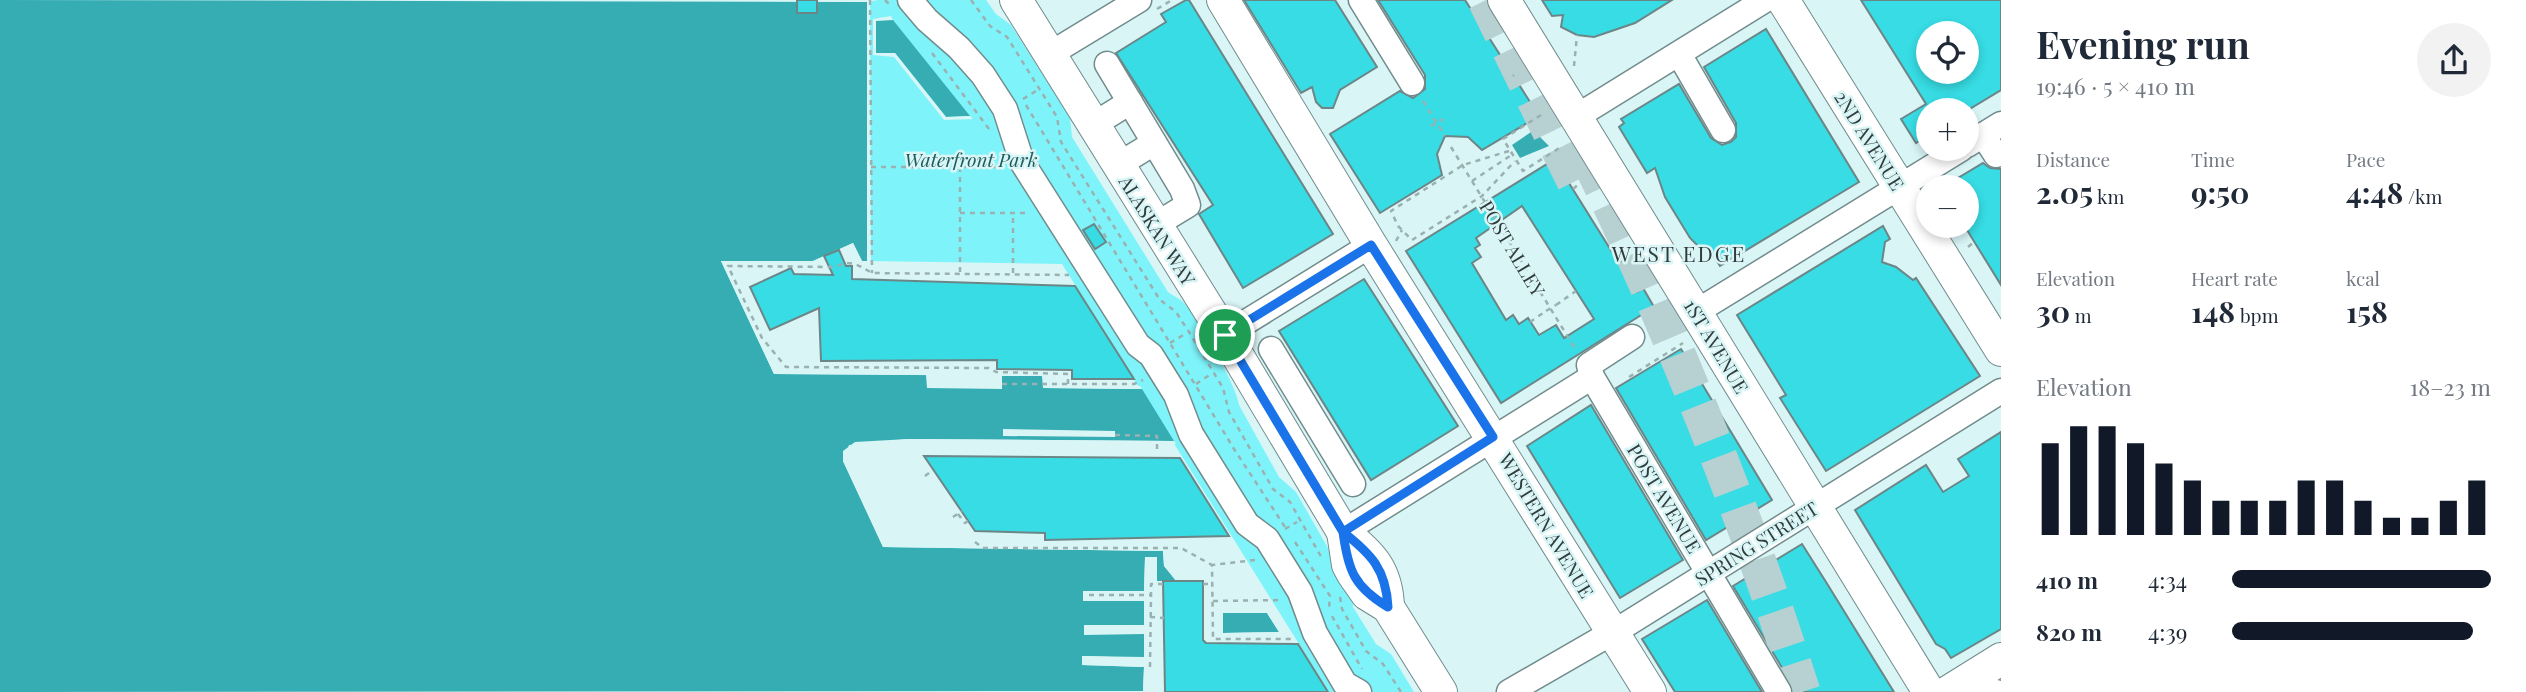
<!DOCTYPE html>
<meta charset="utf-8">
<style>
body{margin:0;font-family:"Playfair Display",serif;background:#f2f2f3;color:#1f2937;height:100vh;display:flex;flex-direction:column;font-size:26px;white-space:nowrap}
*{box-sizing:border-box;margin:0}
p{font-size:23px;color:#747a83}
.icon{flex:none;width:38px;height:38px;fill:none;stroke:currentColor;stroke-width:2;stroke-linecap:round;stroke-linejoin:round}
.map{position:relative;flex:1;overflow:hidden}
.panel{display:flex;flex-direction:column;background:#fff;width:525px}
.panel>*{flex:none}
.buttons{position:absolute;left:1916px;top:21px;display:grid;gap:14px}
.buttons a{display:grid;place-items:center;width:63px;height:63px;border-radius:50%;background:#fff;box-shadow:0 4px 10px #0003;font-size:35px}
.pin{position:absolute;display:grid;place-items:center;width:60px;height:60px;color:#fff;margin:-30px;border:4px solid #fff;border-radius:50%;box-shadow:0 2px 7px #0007}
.round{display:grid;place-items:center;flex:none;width:74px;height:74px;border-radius:37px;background:#f2f2f3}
.headline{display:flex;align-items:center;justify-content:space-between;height:119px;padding:0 35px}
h1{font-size:38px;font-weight:700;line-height:52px}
.figures{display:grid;grid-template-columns:repeat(3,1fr);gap:10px;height:119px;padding:7px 35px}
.figures div{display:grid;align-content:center}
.figures b{font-size:30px;font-weight:700}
.figures small{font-size:19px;font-weight:400}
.figures p{font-size:19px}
.chart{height:196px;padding:14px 35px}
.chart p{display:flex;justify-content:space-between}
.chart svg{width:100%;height:126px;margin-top:7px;stroke:#111827;stroke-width:6}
ul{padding:0 35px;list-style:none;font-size:23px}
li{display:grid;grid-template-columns:112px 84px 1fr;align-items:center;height:52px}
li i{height:18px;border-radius:9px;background:#111827}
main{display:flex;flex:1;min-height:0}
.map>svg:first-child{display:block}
.green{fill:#7ef4fa}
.water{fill:#35adb3}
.pier{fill:#d9f5f6;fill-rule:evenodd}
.building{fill:#37dce4;stroke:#6c8687;stroke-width:2;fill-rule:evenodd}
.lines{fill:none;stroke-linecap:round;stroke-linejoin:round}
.highway-tunnel{stroke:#b7d0d1;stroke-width:37;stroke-dasharray:37 18;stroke-linecap:butt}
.minor-casing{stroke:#728c8d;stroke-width:27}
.major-casing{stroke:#728c8d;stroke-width:34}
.path{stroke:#9ab0b1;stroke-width:2.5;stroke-dasharray:5 5;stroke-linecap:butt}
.minor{stroke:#fff;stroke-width:24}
.major{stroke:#fff;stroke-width:32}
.path-bridge{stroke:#9ab0b1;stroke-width:2.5;stroke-dasharray:5 5;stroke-linecap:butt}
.route-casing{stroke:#fff;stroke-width:14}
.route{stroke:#1a73e8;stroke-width:9}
.labels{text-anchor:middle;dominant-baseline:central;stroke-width:5;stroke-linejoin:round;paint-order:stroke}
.street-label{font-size:19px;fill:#303b3c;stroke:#d9f5f6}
.park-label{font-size:19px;font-style:italic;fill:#1c5c5f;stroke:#d9f5f6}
.neighbourhood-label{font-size:21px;letter-spacing:2px;fill:#303b3c;stroke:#d9f5f6}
</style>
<main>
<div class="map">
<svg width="2001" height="692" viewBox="0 0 2001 692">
<rect width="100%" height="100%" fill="#d9f5f6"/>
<path class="green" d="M878,0H986L996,14L1011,25L1070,118L1072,137L1168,292C1173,296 1177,297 1182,301C1197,315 1237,386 1239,405L1279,477L1296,492L1352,590L1353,607L1376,644L1391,654L1414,692H1329L1062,264L867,261V2Z"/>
<g class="water">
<path d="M0,0L867,2V261H862L853,243L813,261H721L774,374L1043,376L1044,388L1142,389L1174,441L908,439L849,445L843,461L883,547L1163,551L1164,566L1177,581H1157V557L1145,558L1144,591H1083V601H1145L1144,625H1085L1084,634H1144V658L1083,656L1082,665L1144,667L1143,691L0,692Z"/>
<path d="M876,20H893L970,116L946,117L895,53H876Z"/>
<path d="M1537,128L1540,137L1549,146L1520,158L1512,145Z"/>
<path d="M1222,613H1267L1279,632L1222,633Z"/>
</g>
<g class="pier">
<path d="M650,0L870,1L871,263L860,264L851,248L813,265L726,264L776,370L1043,373L1047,384L1140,386L1142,389L1043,388L1042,376H1002V389L927,388L926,375L774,374L721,261H813L853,243L862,261H867V2Z"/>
<path d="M891,16L893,20L876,21V53H895L946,117L970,116L973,119L944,120L894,57L873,55V19Z"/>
<path d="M1003,429L1115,431V437L1003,436Z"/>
<path d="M908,439L1174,441L1176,444L911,443L856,445L847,452V460L886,544L1165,548L1167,565L1180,579L1177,585L1155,584L1153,560L1148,561L1146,595L1086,594V597L1148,599L1146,628L1088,629L1087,631H1146L1147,660L1086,662L1146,664L1147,692H1082L1143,691L1144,667L1082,665V656L1144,657V634L1084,635V625H1144V601H1083V591H1144L1145,557H1157V581H1176L1164,566L1163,551L883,547L843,461V451L855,442Z"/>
<path d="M1221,610H1268L1282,634L1221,636ZM1223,613H1267L1279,632L1223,633Z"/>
</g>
<g class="building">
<rect x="797" y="0" width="20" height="13"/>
<path d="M1186,0H1189L1333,234L1243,288L1199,214L1213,205L1116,53L1166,22L1161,14Z"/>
<path d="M1244,0H1335L1377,67L1340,90L1333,108H1322L1316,102L1312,87L1301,93Z"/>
<path d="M1378,0H1465L1539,116L1482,150L1468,137L1445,136L1437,154L1442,175L1380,213L1330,134L1400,91L1413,98L1425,89V75Z"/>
<path d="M1542,0H1672L1635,23L1594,37L1577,35L1561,27L1563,15L1552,16Z"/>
<path d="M1861,0H2001V90L1968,110L1928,109V135L1916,143L1901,119L1926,104ZM1928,33H1967V72H1928Z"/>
<path d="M1766,29L1859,182L1720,266L1708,247L1702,250L1690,238L1665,197L1655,168L1647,173L1619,127L1624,123L1621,119L1679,84L1711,138L1722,145L1731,142L1736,137V123L1704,67Z"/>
<path d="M1560,156L1574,180L1569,183L1637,292L1643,288L1654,307L1501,403L1406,251ZM1522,206L1594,319L1564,338L1556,325L1539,335L1528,318L1519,324L1513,315L1506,320L1472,263L1481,257L1475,248L1480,245L1476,238Z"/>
<path d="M1983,163L1990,168L2001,169V285L1967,230V187H1943Z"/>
<path d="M1094,224L1106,242L1095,249L1083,230Z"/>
<path d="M1883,226L1890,239L1885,242L1882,262L1896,267L1913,280L1916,278L1980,376L1826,471L1780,398L1786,395L1737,315Z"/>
<path d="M839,250L846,266H852V279L1075,286L1134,379H1072V370L997,369V360L821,361L819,308L770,330L750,287L791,268L794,274L833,275L824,256Z"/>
<path d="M1364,279L1458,426L1371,480L1279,331Z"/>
<path d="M1681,349L1772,500L1706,540L1616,388Z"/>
<path d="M1591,405L1683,560L1620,598L1527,446Z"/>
<path d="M2001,432V629L1951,658L1945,649L1936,644L1855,510L1926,465L1943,492L1969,476L1958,459Z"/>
<path d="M924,456L1180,458L1229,536L1045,540V533L975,531Z"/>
<path d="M1802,544L1826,582L1894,692H1797L1781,666L1733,586Z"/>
<path d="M1163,581H1203V640L1206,643L1298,644L1328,692H1165Z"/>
<path d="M1707,600L1762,692H1675L1642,639Z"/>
</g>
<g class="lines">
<g class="highway-tunnel">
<path d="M1486,0L1583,197"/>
<path d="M1587,154C1670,326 1744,510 1802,692"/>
</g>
<g class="minor-casing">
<g id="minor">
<path d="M910,0L927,20L959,48L983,75L1005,109L1022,162L1138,345L1151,355L1176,395L1191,434L1247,524L1267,539L1300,592L1315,633L1345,684L1359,692"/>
<path d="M1361,0L1412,83"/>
<path d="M1050,54L1139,0"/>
<path d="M1679,54L1723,130"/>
<path d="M1107,64L1182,189L1188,205L1155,225"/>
<path d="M1576,117L1765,0"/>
<path d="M1093,125L1130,102"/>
<path d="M1983,135L1996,155"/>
<path d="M1967,145L2001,124"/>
<path d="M1118,165L1154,143"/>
<path d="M1696,312L1961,149"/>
<path d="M1225,335L1371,245"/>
<path d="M1632,337L1589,365L1592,377L1779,692"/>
<path d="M1271,349L1353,484"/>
<path d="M1343,532L1592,377"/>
<path d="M1963,683L1996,692"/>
<path d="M1509,692L1627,624L2001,391"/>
</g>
</g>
<g class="major-casing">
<g id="major">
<path d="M1016,0L1239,358L1343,532C1371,554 1387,570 1388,607"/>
<path d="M1223,0L1371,245L1650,692"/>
<path d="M1504,0L1929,692"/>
<path d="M1783,0L2001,350"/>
<path d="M1343,532L1348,565L1353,574L1367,594L1388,607L1441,692"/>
<path d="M1948,692L2001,659"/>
</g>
</g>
<g class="path">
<path d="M870,0L872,273"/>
<path d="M885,0L891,6"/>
<path d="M971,0L990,26L1007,37L1057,117L1061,142L1160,300L1176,312L1189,332L1223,388L1229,412L1273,489L1290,502L1323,560"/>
<path d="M1157,9L1172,0"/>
<path d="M932,53L989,129"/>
<path d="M1574,66L1577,35"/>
<path d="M1513,76L1514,75"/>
<path d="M1023,99L1036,91"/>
<path d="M1423,101L1445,136"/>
<path d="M1026,105L1234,449L1285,527"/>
<path d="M1541,115L1503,139L1523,171L1561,147"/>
<path d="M1431,126L1443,119"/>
<path d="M1451,147L1576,350"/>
<path d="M1509,151L1463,165L1391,211L1398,226L1412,240L1482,196L1515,161"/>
<path d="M871,167H1004"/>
<path d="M1472,181L1510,156"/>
<path d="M1573,189L1579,184"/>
<path d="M960,213H1030"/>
<path d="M1396,241L1402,230"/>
<path d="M1968,247L1974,242"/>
<path d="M1619,262L1624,260"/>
<path d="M960,272V167"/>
<path d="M1013,273V213"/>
<path d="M1556,305L1576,291"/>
<path d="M1530,322L1546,311"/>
<path d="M1170,343L1185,334"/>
<path d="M1629,377L1683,343"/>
<path d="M1002,384H1134L1143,380"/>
<path d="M1068,384V374L996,372L989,368L786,367L762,338L728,266L835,267C851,259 858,265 872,273L1069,275"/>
<path d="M1196,384L1211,374"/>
<path d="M1115,435L1157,436V449"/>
<path d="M925,476L933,470"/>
<path d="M958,514L965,523L968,521"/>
<path d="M953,517L962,511"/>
<path d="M1285,529L1297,522"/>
<path d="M975,542L983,548H1181L1212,565"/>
<path d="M1295,542L1330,596L1329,608"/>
<path d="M1255,560L1212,565L1213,639H1295"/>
<path d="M1203,584H1213"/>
<path d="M1089,595H1151V584H1163"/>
<path d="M1340,597L1342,609L1366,651L1383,664L1401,692"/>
<path d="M1213,601L1283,600"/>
<path d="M1332,616L1362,669"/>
<path d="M1150,617L1164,618"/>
<path d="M1150,667L1151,595"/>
</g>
<use href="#minor" class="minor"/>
<use href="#major" class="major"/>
<path class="path-bridge" d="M1546,311L1556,305"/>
</g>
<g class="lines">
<g class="route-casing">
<path id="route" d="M1225,335L1343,532C1371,554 1386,569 1388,607C1354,587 1348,570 1343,532L1493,437L1371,245L1225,335"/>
</g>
<use href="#route" class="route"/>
</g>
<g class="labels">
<g class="street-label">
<text transform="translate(1870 140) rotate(58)">2ND AVENUE</text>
<text transform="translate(1158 230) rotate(58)">ALASKAN WAY</text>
<text transform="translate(1513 248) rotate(59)">POST ALLEY</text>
<text transform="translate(1717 346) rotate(59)">1ST AVENUE</text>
<text transform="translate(1665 498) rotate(59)">POST AVENUE</text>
<text transform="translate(1547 525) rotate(59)">WESTERN AVENUE</text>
<text transform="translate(1756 543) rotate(-32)">SPRING STREET</text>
</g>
<g class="park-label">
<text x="971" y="159">Waterfront Park</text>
</g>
<g class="neighbourhood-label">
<text x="1679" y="253">WEST EDGE</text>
</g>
</g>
</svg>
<div class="buttons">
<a><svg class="icon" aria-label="locate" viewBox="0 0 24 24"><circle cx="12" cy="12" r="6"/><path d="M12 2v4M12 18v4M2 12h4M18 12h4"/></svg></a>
<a>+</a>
<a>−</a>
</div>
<div class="pin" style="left:1225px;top:335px;background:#1e9e55"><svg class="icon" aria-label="arrive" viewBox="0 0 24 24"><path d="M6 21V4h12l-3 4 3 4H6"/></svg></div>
</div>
<section class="panel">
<div class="headline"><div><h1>Evening run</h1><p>19:46 · 5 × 410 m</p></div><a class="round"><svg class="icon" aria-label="share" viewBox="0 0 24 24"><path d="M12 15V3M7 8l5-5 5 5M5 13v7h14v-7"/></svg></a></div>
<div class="figures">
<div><p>Distance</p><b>2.05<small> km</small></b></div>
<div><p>Time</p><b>9:50</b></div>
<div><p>Pace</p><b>4:48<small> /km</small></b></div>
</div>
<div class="figures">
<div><p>Elevation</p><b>30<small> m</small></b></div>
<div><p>Heart rate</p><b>148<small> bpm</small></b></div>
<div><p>kcal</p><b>158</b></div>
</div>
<div class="chart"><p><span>Elevation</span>18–23 m</p>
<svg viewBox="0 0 160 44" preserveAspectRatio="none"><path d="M5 44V12M15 44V6M25 44V6M35 44V12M45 44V19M55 44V25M65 44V32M75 44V32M85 44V32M95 44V25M105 44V25M115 44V32M125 44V38M135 44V38M145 44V32M155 44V25"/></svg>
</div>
<ul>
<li><b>410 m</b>4:34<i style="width:100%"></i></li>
<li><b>820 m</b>4:39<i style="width:93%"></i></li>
</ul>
</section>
</main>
